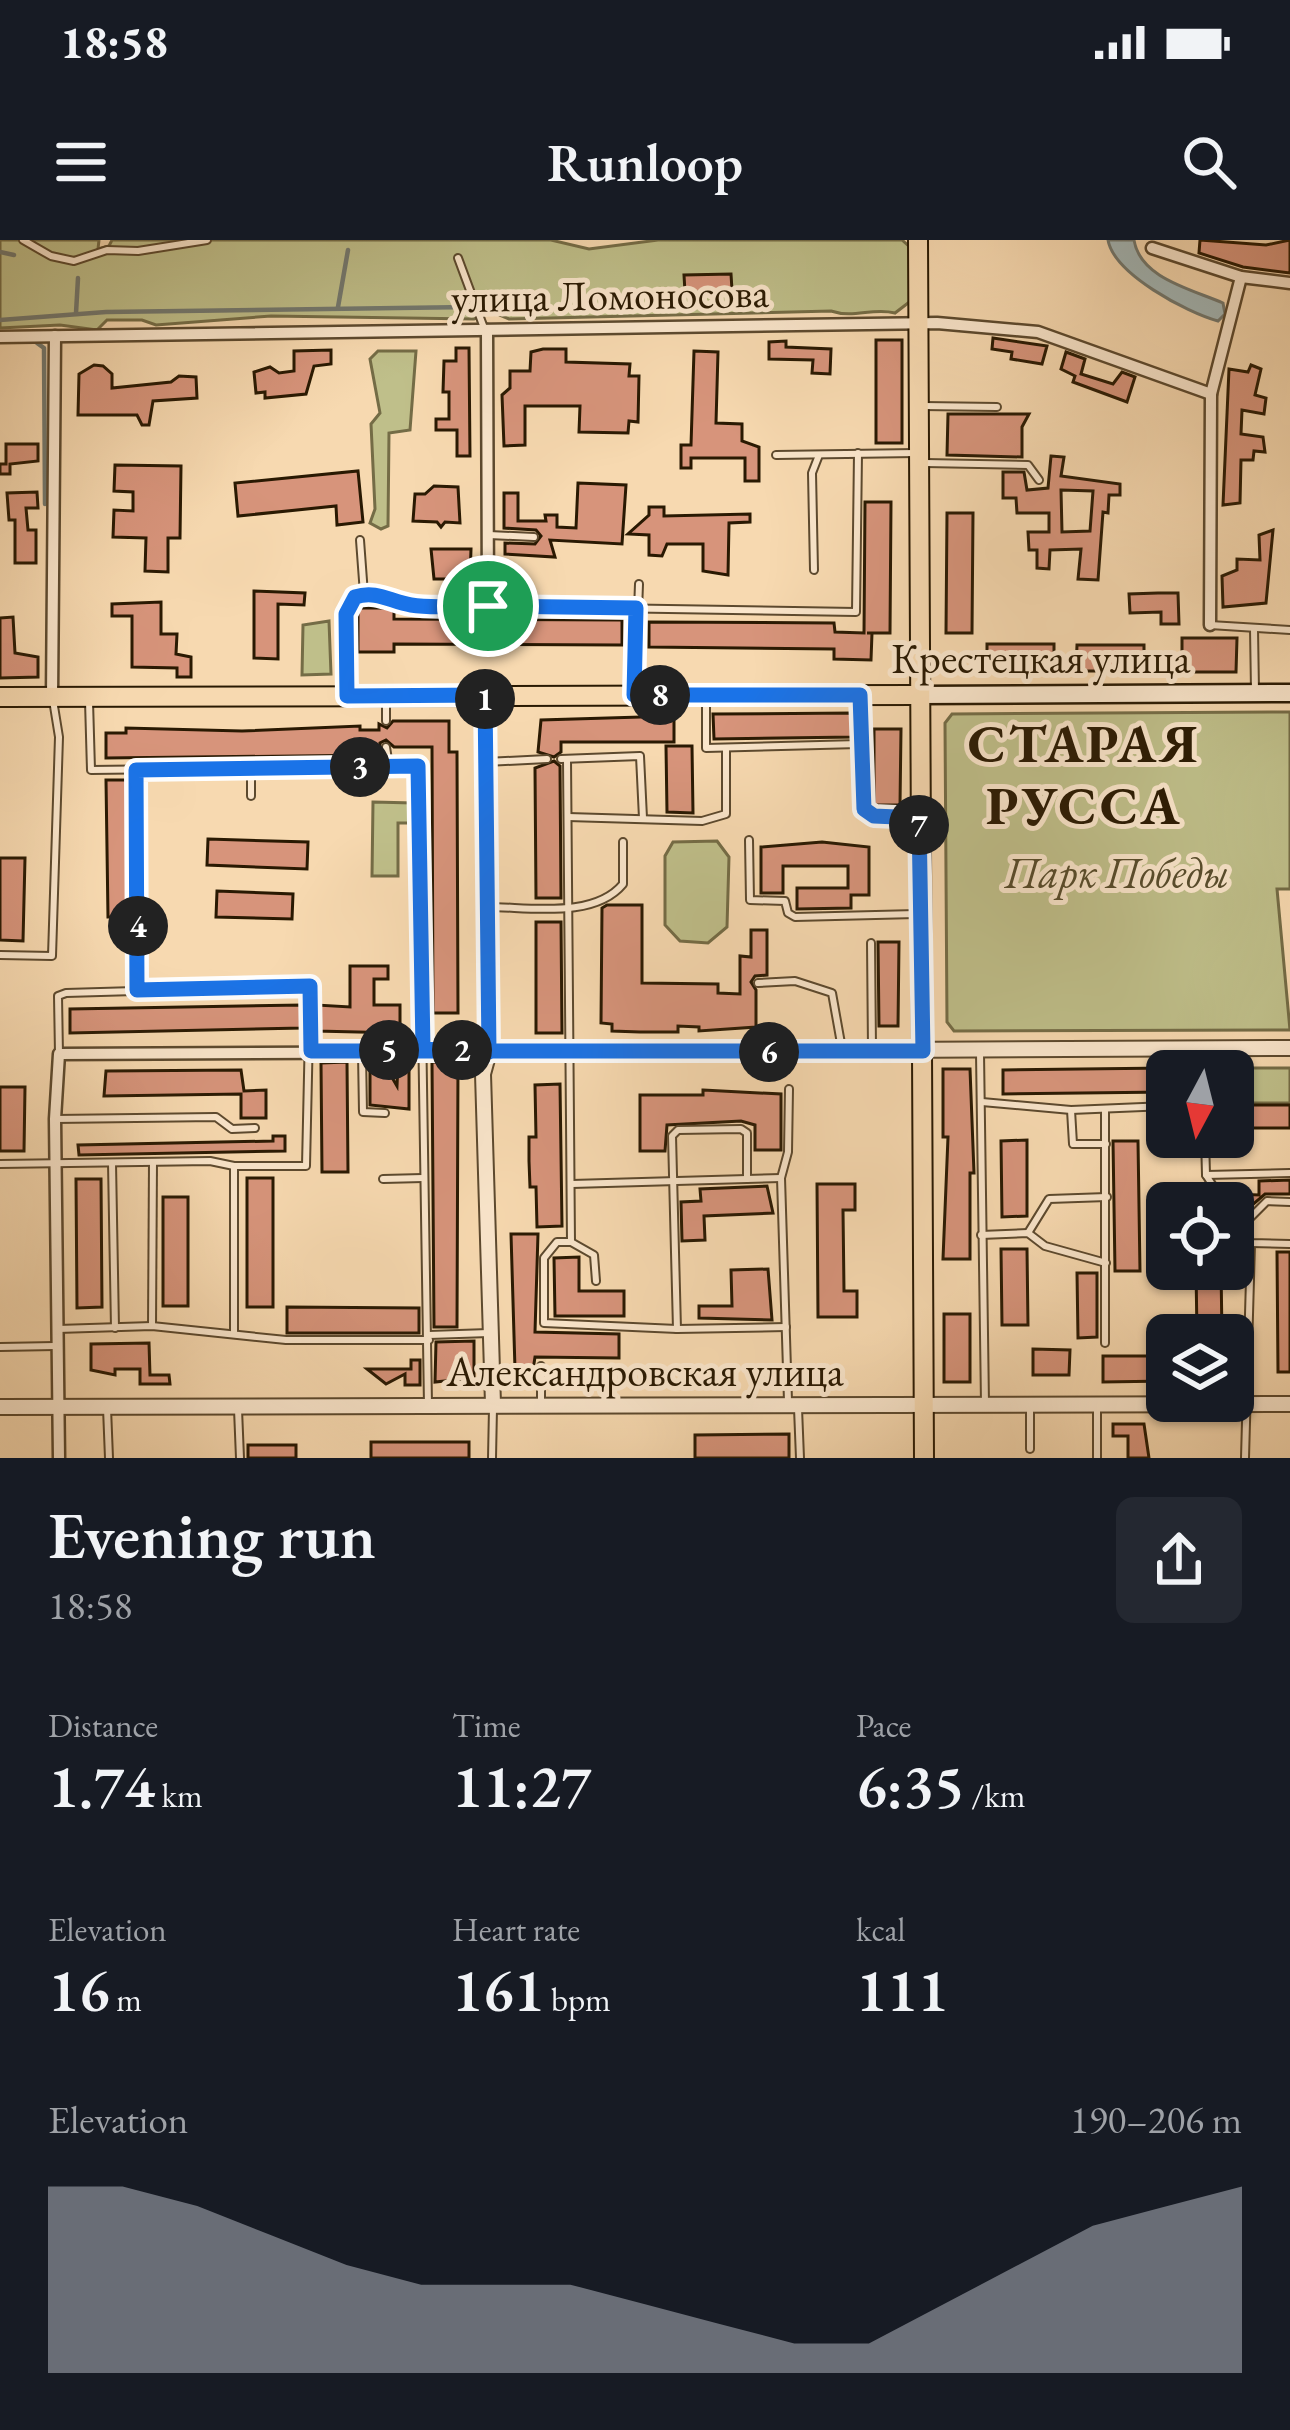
<!DOCTYPE html>
<meta charset="utf-8">
<style>
body{margin:0;font-family:"EB Garamond",serif;background:#242831;color:#f1f3f6;height:100vh;display:flex;flex-direction:column;font-size:45px;white-space:nowrap}
*{box-sizing:border-box;margin:0}
p{font-size:39px;color:#9ea1a6}
.icon{flex:none;width:66px;height:66px;fill:none;stroke:currentColor;stroke-width:2;stroke-linecap:round;stroke-linejoin:round}
.map{position:relative;height:1218px;overflow:hidden}
.sheet{display:flex;flex-direction:column;background:#171b24;flex:1}
.sheet>*{flex:none}
.needle{width:78px;rotate:187deg}
.tools{position:absolute;left:1146px;top:810px;display:grid;gap:24px}
.tools a{display:grid;place-items:center;width:108px;height:108px;border-radius:18px;background:#171b24;box-shadow:0 3px 9px #0004;font-size:60px}
.pin{position:absolute;display:grid;place-items:center;width:102px;height:102px;color:#fff;margin:-51px;border:6px solid #fff;border-radius:50%;box-shadow:0 3px 12px #0007}
.km{position:absolute;width:60px;height:60px;margin:-30px;border-radius:50%;background:#222;color:#fff;font-size:33px;line-height:60px;text-align:center}
.round{display:grid;place-items:center;flex:none;width:126px;height:126px;border-radius:18px;background:#242831}
.headline{display:flex;align-items:center;justify-content:space-between;height:204px;padding:0 48px}
h1{font-size:66px;font-weight:600;line-height:90px}
.figures{display:grid;grid-template-columns:repeat(3,1fr);gap:18px;height:204px;padding:12px 48px}
.figures div{display:grid;align-content:center}
.figures b{font-size:60px;font-weight:600}
.figures small{font-size:33px;font-weight:400}
.figures p{font-size:33px}
.chart{height:336px;padding:24px 48px}
.chart p{display:flex;justify-content:space-between}
.chart svg{width:100%;height:216px;margin-top:12px;fill:#8c9099;opacity:.7}
.status{display:flex;justify-content:space-between;align-items:center;height:84px;padding:0 60px;background:#171b24;direction:ltr}
.status svg{height:33px;fill:currentColor}
header{display:flex;justify-content:space-between;align-items:center;height:156px;padding:0 48px;background:#171b24;font-size:54px;font-weight:600}
.map>svg:first-child{display:block}
.green{fill:#bfbf8a;stroke:#746c46;stroke-width:3}
.water{fill:#a3b7b7;stroke:#72786f;stroke-width:3}
.lines{fill:none;stroke-linecap:round;stroke-linejoin:round}
.stream{stroke:#72786f;stroke-width:4.5}
.building{fill:#d7947b;stroke:#291902;stroke-width:3;fill-rule:evenodd}
.service-casing{stroke:#5c492e;stroke-width:10}
.minor-casing{stroke:#5c492e;stroke-width:15}
.tertiary-casing{stroke:#5c492e;stroke-width:18}
.secondary-casing{stroke:#291902;stroke-width:21}
.primary-casing{stroke:#291902;stroke-width:22}
.service{stroke:#fae6cc;stroke-width:6}
.minor{stroke:#fae6cc;stroke-width:10}
.tertiary{stroke:#fae6cc;stroke-width:14}
.secondary{stroke:#fae6cc;stroke-width:16}
.primary{stroke:#f7d9b0;stroke-width:18}
.route-casing{stroke:#fff;stroke-width:24}
.route{stroke:#1a73e8;stroke-width:15}
.labels{text-anchor:middle;dominant-baseline:central;stroke-width:10;stroke-linejoin:round;paint-order:stroke}
.street-label{font-size:42px;fill:#291902;stroke:#fae6cc}
.park-label{font-size:42px;font-style:italic;fill:#564b2b;stroke:#fae6cc}
.district-label{font-size:54px;font-weight:bold;letter-spacing:3px;fill:#291902;stroke:#fae6cc}
</style>
<div class="status"><b>18:58</b><svg viewBox="0 0 49 12"><path d="M0 12V9h3v3zM5 12V6h3v6zM10 12V3h3v9zM15 12V0h3v12zM26 1h20v11H26zM47 4h2v5h-2z"/></svg></div>
<header><svg class="icon" aria-label="menu" viewBox="0 0 24 24"><path d="M4 6h16M4 12h16M4 18h16"/></svg>Runloop<svg class="icon" aria-label="search" viewBox="0 0 24 24"><circle cx="10" cy="10" r="6"/><path d="M15 15l6 6"/></svg></header>
<div class="map">
<svg width="1290" height="1218" viewBox="0 0 1290 1218">
<rect width="100%" height="100%" fill="#f7d9b0"/>
<filter id="stains"><feTurbulence type="fractalNoise" baseFrequency=".00167" numOctaves="4"/><feColorMatrix values="0 0 0 0 .2 0 0 0 0 .09 0 0 0 0 .02 0 0 0 .5 -.17"/></filter>
<radialGradient id="worn" r=".72"><stop offset=".6" stop-color="#630" stop-opacity="0"/><stop offset="1" stop-color="#630" stop-opacity=".3"/></radialGradient>
<g class="green">
<path d="M0,0H27L39,11L33,0H99L98,9L109,6L112,0H551L589,9L658,0H902L912,9V60L895,73C872,67 855,79 831,71L509,79L497,74V68L486,67L485,74L474,79L271,76L156,85L142,80H107L97,90L60,85L0,88Z"/>
<path d="M378,111H416L410,190L389,193L388,286L381,289L370,283L375,269L371,184L380,173L370,119Z"/>
<path d="M329,381L331,434L302,435L303,385Z"/>
<path d="M1290,472V649H1277L1290,790L954,791L947,782L945,483L952,474Z"/>
<path d="M373,562L413,563L412,583H398V636H372Z"/>
<path d="M717,601L729,617L727,687L708,703L680,701L665,685V616L673,602Z"/>
<path d="M1215,828H1290V863H1233V831Z"/>
</g>
<path class="water" d="M1108,0H1134C1140,38 1191,49 1223,63L1225,74L1218,81C1186,72 1114,34 1108,0Z"/>
<g class="lines">
<g class="stream">
<path d="M0,12L14,15"/>
<path d="M338,67L348,10"/>
<path d="M76,73L78,38"/>
<path d="M0,80L106,72L470,67"/>
<path d="M37,103L44,108L45,264"/>
</g>
</g>
<g class="building">
<path d="M1200,0L1266,5L1290,0V33L1243,27L1199,13Z"/>
<path d="M731,34L732,50L685,52L684,35Z"/>
<path d="M993,98L1047,106L1042,124L1011,119L1012,112L992,109Z"/>
<rect x="876" y="100" width="26" height="103"/>
<path d="M786,101V107L831,109L830,134L812,133L813,120L769,119V102Z"/>
<path d="M456,108H469L470,216H457V190H436V179H449V152H443L444,121H456Z"/>
<path d="M543,109H566V122L630,124L629,136H639L638,182L629,181L628,193L579,192L580,166H525V205L504,206L502,155L510,148V131H530L531,112Z"/>
<path d="M331,110V124L314,126L306,154L265,158V152L256,153L254,132L270,127L279,133L294,131V111Z"/>
<path d="M694,111L718,112L716,183L742,184V201L759,207V241H745V218H691V228H681V205H691Z"/>
<path d="M1066,112L1085,119L1081,134L1113,144L1122,132L1135,137L1127,162L1073,142L1075,136L1061,129Z"/>
<path d="M94,125L103,126L112,134V148L171,142L179,136L196,137L197,158L153,161L149,185H142L137,175H78L79,134Z"/>
<path d="M1251,125L1261,129L1255,155L1266,158L1264,174L1242,170L1241,194L1263,197L1265,212L1254,211L1253,220H1241L1240,263L1223,265L1229,129L1248,132Z"/>
<path d="M948,174H1029L1022,187V217L947,215Z"/>
<path d="M6,204H38V221L10,224V234H0V224H6Z"/>
<path d="M1051,216L1064,217L1061,236L1120,244V255H1109L1108,273L1103,272L1098,340L1078,339L1081,309L1050,310L1049,329L1037,328V310H1029L1028,292H1049V273H1017L1016,258H1003V232H1024L1027,250L1048,248ZM1061,250L1093,251L1090,291L1062,292Z"/>
<path d="M115,225L181,226L180,298H168V332L145,331L146,298L113,297L114,270L133,271V252L114,251Z"/>
<path d="M358,231L363,282L337,285L336,266L238,276L235,243Z"/>
<path d="M578,243L626,245L622,304L550,300L555,317L505,314V303L535,304L541,296L536,290L504,288V253H518V281H546L545,275H557V287L576,288Z"/>
<path d="M434,246L458,247L460,283L445,282L441,287L437,282L413,281L415,254H425Z"/>
<path d="M37,252L38,268H26L28,290H36V323H15V280H9L7,253Z"/>
<path d="M865,262H891L890,393H867H872L871,420L834,419V409L649,407V382L834,383L835,392L864,393Z"/>
<path d="M649,267H664V276L750,274V282L729,283L728,335L703,331V304H667L662,316L649,315V295L628,294L649,275Z"/>
<path d="M947,273H973L972,393H946Z"/>
<path d="M1273,290L1266,363L1223,367L1222,336L1237,330V319L1260,320L1259,295Z"/>
<path d="M431,309H471L470,339H434Z"/>
<path d="M254,351L305,353L304,365L278,364V419L254,418Z"/>
<path d="M1158,353H1178L1179,384H1161V372L1130,373L1129,354Z"/>
<path d="M161,362V394H177L176,414L191,417V437H177V428L132,427V376H112V364Z"/>
<path d="M358,368H394V379L622,380V405L394,404V412H358Z"/>
<path d="M13,377L15,413L38,417V437L0,438V378Z"/>
<path d="M1182,398H1237L1236,432H1182Z"/>
<path d="M987,404H1054V431L987,430Z"/>
<path d="M1077,405H1144V431H1076Z"/>
<path d="M853,473L854,497L714,499L713,474Z"/>
<path d="M674,476V502H561V512L554,517L538,512L541,480Z"/>
<path d="M393,481H449V512H457L458,773H433L432,507H394L386,500L380,503V515L106,518V493H126V488L242,491L360,486V490H379V484L387,488Z"/>
<path d="M874,489H901L900,565H874Z"/>
<path d="M666,506H692L693,573L667,572Z"/>
<path d="M554,521L560,526L561,658H536L535,528Z"/>
<path d="M106,540H129V677H108Z"/>
<path d="M208,599L308,602L307,629L207,625Z"/>
<path d="M822,602L869,607V655H851V668L797,669V648H848V626H783V653H761V607Z"/>
<path d="M0,618H25L23,701L0,700Z"/>
<path d="M217,651L293,654L292,679L216,677Z"/>
<path d="M607,665H642V743L718,744V753L740,754V716L751,717V690H767V735L755,736L751,742L756,750V787L699,791V787L678,786V792H640L612,791V784L601,783L602,668Z"/>
<path d="M536,682H561L562,793H536Z"/>
<path d="M878,702H899L898,786H879Z"/>
<path d="M350,726H388V739H374V765H400V793L316,791L317,765L350,767Z"/>
<path d="M302,765V788L70,793V769Z"/>
<path d="M347,822L348,932H322L321,823Z"/>
<path d="M370,822H383L397,846L398,823H409V869L370,865Z"/>
<path d="M432,822H458L457,1087H434Z"/>
<path d="M1167,828V852L1003,854V830Z"/>
<path d="M943,829H970L974,933H970V1019H943L948,897H943Z"/>
<path d="M241,830L244,851L266,850V878H241V854L104,856L106,831Z"/>
<path d="M560,844L562,986L537,987L536,947H530L529,921V897H536L535,845Z"/>
<path d="M0,847H25L24,911H0Z"/>
<path d="M703,850L781,854V910H755V885L741,881L667,885L665,911H640V855H703Z"/>
<rect x="1233" y="865" width="57" height="23"/>
<path d="M273,896H285V911L79,915L78,905L273,901Z"/>
<path d="M1027,900V976L1002,977L1001,901Z"/>
<path d="M1113,901H1138L1140,1031H1115Z"/>
<rect x="247" y="938" width="26" height="129"/>
<path d="M76,939H101L102,1067L77,1068Z"/>
<path d="M1290,940V954H1265L1250,967L1235,964V954L1259,955V941Z"/>
<path d="M817,944H855V970H843L844,1051H857V1077H818Z"/>
<path d="M767,946L773,973L704,976L705,1000L682,1001L681,962L701,961L700,949Z"/>
<rect x="163" y="957" width="25" height="109"/>
<path d="M511,994H538L535,1092L619,1094V1118L535,1117L533,1130L515,1129Z"/>
<path d="M1001,1009H1027L1028,1085H1002Z"/>
<path d="M1277,1012H1290V1132H1278Z"/>
<path d="M579,1017V1051H624V1076H555L554,1018Z"/>
<path d="M768,1029L772,1080L699,1078V1066H732L731,1030Z"/>
<path d="M1196,1029H1221L1222,1095H1197Z"/>
<path d="M1077,1033H1097V1097L1078,1098Z"/>
<path d="M287,1067L419,1068V1093H287Z"/>
<rect x="944" y="1074" width="26" height="68"/>
<path d="M474,1101V1138L435,1142L436,1102Z"/>
<path d="M149,1103L150,1135H169L170,1144H140V1129H115V1135L91,1130V1104Z"/>
<path d="M1033,1109L1070,1110L1069,1135H1033Z"/>
<path d="M1103,1116H1167V1141L1103,1142Z"/>
<path d="M411,1120H420V1145H405V1134L386,1144L367,1129H411Z"/>
<path d="M1113,1184H1144L1149,1218H1128V1196H1113Z"/>
<path d="M789,1194V1218H695V1195Z"/>
<rect x="371" y="1202" width="98" height="16"/>
<rect x="248" y="1205" width="48" height="13"/>
</g>
<g class="lines">
<g class="service-casing">
<g id="service">
<path d="M23,0L51,16L74,21L107,10L138,11L207,0"/>
<path d="M458,18L484,88"/>
<path d="M923,166L997,167"/>
<path d="M776,215L916,213"/>
<path d="M925,223L1028,225L1039,240"/>
<path d="M489,295L534,297"/>
<path d="M360,300L364,354"/>
<path d="M814,330L812,233L819,215"/>
<path d="M1210,385L1290,390"/>
<path d="M1254,389L1255,451"/>
<path d="M635,451L639,344"/>
<path d="M347,455L346,374L355,357C374,351 391,356 407,365L856,372L858,213"/>
<path d="M860,458L864,569L874,576L916,577"/>
<path d="M386,459V481"/>
<path d="M89,461L91,530L418,526L428,1165"/>
<path d="M706,461V508L859,504"/>
<path d="M386,507L389,526"/>
<path d="M561,519L640,516L643,578"/>
<path d="M567,519L571,1002"/>
<path d="M486,522L547,519"/>
<path d="M136,530L137,750"/>
<path d="M251,556V529"/>
<path d="M568,577L702,581L726,574V508"/>
<path d="M749,600L750,660L785,661L788,673L795,677L916,674"/>
<path d="M488,667C530,667 594,679 623,644V602"/>
<path d="M871,703L872,808"/>
<path d="M0,715L52,716L59,497L53,460"/>
<path d="M758,743L795,741L832,753L842,809"/>
<path d="M980,813L985,1164"/>
<path d="M362,814L363,872L385,873"/>
<path d="M1206,831V811"/>
<path d="M982,862L1071,870L1167,866"/>
<path d="M1071,870L1073,904H1106"/>
<path d="M1105,870V1103"/>
<path d="M55,879L216,877L232,889L255,888"/>
<path d="M1205,897L1206,935L1224,963"/>
<path d="M112,923L115,1088"/>
<path d="M0,924L210,921L234,926H306L310,746L66,753L58,756L59,814"/>
<path d="M234,926V1093"/>
<path d="M1206,935L1290,933"/>
<path d="M383,939L423,938"/>
<path d="M572,944L781,938"/>
<path d="M1233,977L1251,1003L1290,1004"/>
<path d="M1240,988L1267,961L1290,962"/>
<path d="M1028,993L1049,959L1107,957"/>
<path d="M981,995L1028,993L1045,1006L1106,1023"/>
<path d="M596,1041L594,1015L571,1002H557L544,1018V1083L677,1089L786,1087"/>
<path d="M152,1086L153,922"/>
<path d="M58,1089L152,1086L286,1100H429"/>
<path d="M677,1089L672,896L678,890L741,889L747,893V939"/>
<path d="M429,1095L489,1093"/>
<path d="M0,1107L55,1106"/>
<path d="M541,1126V1164"/>
<path d="M788,1161L781,938L788,912L789,849"/>
<path d="M107,1168L109,1218"/>
<path d="M798,1168L800,1218"/>
<path d="M1030,1168V1209"/>
<path d="M1097,1168V1218"/>
<path d="M238,1169L240,1218"/>
<path d="M492,1218L493,1168"/>
<path d="M1245,1218L1251,1003"/>
</g>
</g>
<g class="minor-casing">
<g id="minor">
<path d="M1152,8L1241,37L1290,43"/>
<path d="M487,90L488,366"/>
<path d="M0,97L937,83L1038,92L1211,154"/>
<path d="M1210,385L1211,154L1241,37"/>
<path d="M52,457L55,96"/>
<path d="M59,1218L55,879L59,814L489,812"/>
</g>
</g>
<g class="tertiary-casing">
<g id="tertiary">
<path d="M485,455L489,812L483,834L493,1164"/>
<path d="M489,812L1290,808"/>
<path d="M0,1167L1290,1164"/>
</g>
</g>
<g class="secondary-casing">
<path id="secondary" d="M920,455L1290,453"/>
</g>
<g class="primary-casing">
<g id="primary">
<path d="M918,0L924,1218"/>
<path d="M0,457L920,455"/>
</g>
</g>
<use href="#service" class="service"/>
<use href="#minor" class="minor"/>
<use href="#tertiary" class="tertiary"/>
<use href="#secondary" class="secondary"/>
<use href="#primary" class="primary"/>
</g>
<g class="lines">
<g class="route-casing">
<path id="route" d="M488,366C463,365 435,369 411,365C391,362 377,350 355,357L346,374L347,456L485,455L489,812L423,809L418,526L136,530L137,750L310,746L311,811H923L919,578L874,576L864,569L860,455H634L636,368L488,366"/>
</g>
<use href="#route" class="route"/>
</g>
<g class="labels">
<g class="street-label">
<text transform="translate(610 55) rotate(-1)">улица Ломоносова</text>
<text x="1041" y="418">Крестецкая улица</text>
<text x="645" y="1131">Александровская улица</text>
</g>
<g class="park-label">
<text x="1117" y="632">Парк Победы</text>
</g>
<g class="district-label">
<text x="1084" y="503">СТАРАЯ<tspan x="1084" dy="62">РУССА</tspan></text>
</g>
</g>
<rect width="100%" height="100%" filter="url(#stains)"/>
<rect width="100%" height="100%" fill="url(#worn)"/>
</svg>
<div class="tools">
<a><svg class="needle" viewBox="-14 -14 28 28"><path d="M0-13l5 13h-10z" fill="#e53935"/><path d="M0 13l5-13h-10z" fill="#9ea1a6"/></svg></a>
<a><svg class="icon" aria-label="locate" viewBox="0 0 24 24"><circle cx="12" cy="12" r="6"/><path d="M12 2v4M12 18v4M2 12h4M18 12h4"/></svg></a>
<a><svg class="icon" aria-label="layers" viewBox="0 0 24 24"><path d="M12 4l9 5-9 5-9-5zM3 14l9 5 9-5"/></svg></a>
</div>
<div class="pin" style="left:488px;top:366px;background:#1e9e55"><svg class="icon" aria-label="arrive" viewBox="0 0 24 24"><path d="M6 21V4h12l-3 4 3 4H6"/></svg></div>
<b class="km" style="left:485px;top:459px">1</b>
<b class="km" style="left:462px;top:810px">2</b>
<b class="km" style="left:360px;top:527px">3</b>
<b class="km" style="left:138px;top:686px">4</b>
<b class="km" style="left:389px;top:810px">5</b>
<b class="km" style="left:769px;top:812px">6</b>
<b class="km" style="left:919px;top:585px">7</b>
<b class="km" style="left:660px;top:455px">8</b>
</div>
<section class="sheet">
<div class="headline"><div><h1>Evening run</h1><p>18:58</p></div><a class="round"><svg class="icon" aria-label="share" viewBox="0 0 24 24"><path d="M12 15V3M7 8l5-5 5 5M5 13v7h14v-7"/></svg></a></div>
<div class="figures">
<div><p>Distance</p><b>1.74<small> km</small></b></div>
<div><p>Time</p><b>11:27</b></div>
<div><p>Pace</p><b>6:35<small> /km</small></b></div>
</div>
<div class="figures">
<div><p>Elevation</p><b>16<small> m</small></b></div>
<div><p>Heart rate</p><b>161<small> bpm</small></b></div>
<div><p>kcal</p><b>111</b></div>
</div>
<div class="chart"><p><span>Elevation</span>190–206 m</p>
<svg viewBox="0 0 160 44" preserveAspectRatio="none"><path d="M0 44V6L10 6L20 10L30 16L40 22L50 26L60 26L70 26L80 30L90 34L100 38L110 38L120 30L130 22L140 14L150 10L160 6V44z"/></svg>
</div>
</section>
